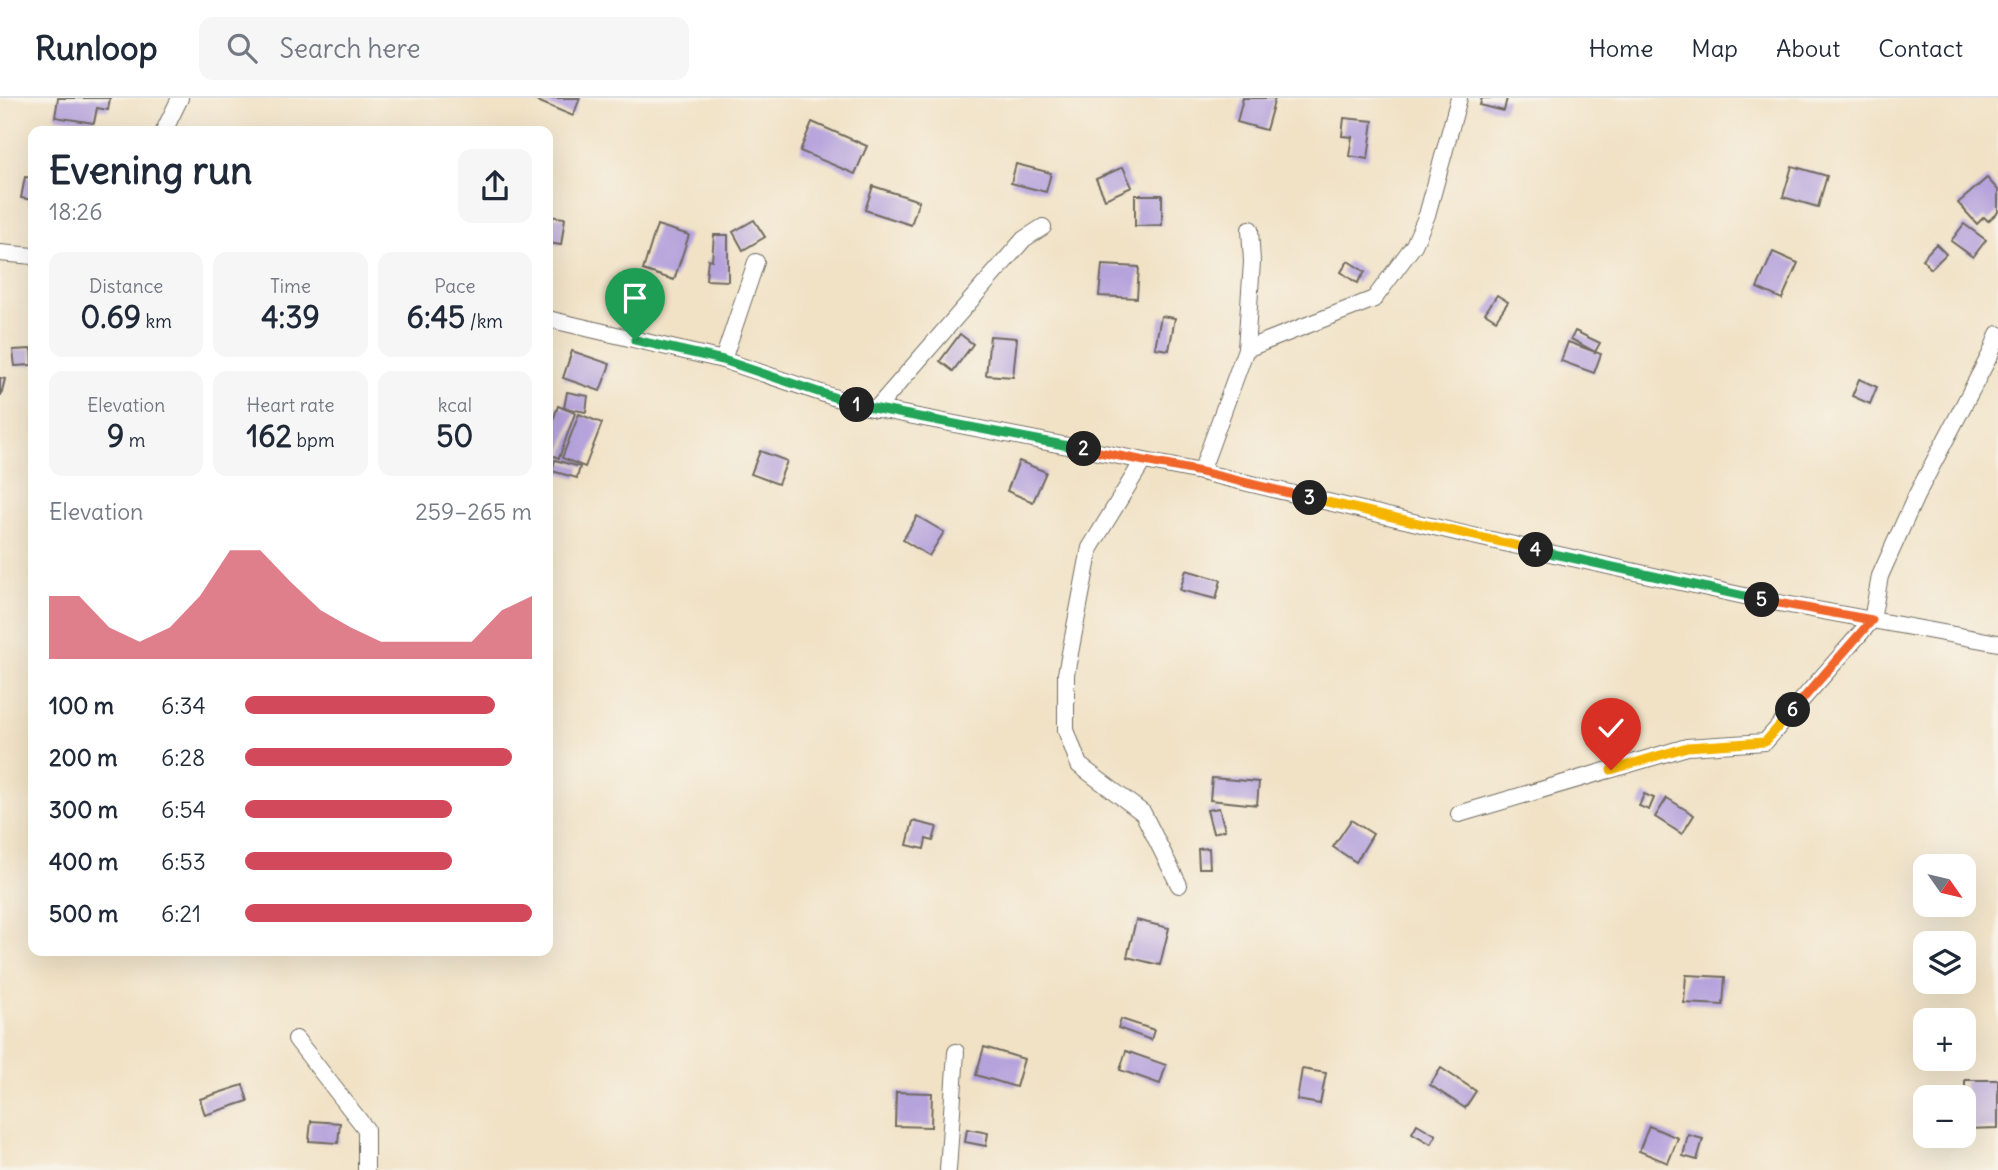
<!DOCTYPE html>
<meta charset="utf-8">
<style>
body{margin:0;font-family:Delius,sans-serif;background:#f6f6f7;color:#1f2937;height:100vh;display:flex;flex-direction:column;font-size:26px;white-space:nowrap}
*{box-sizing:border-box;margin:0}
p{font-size:23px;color:#747a83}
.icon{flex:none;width:38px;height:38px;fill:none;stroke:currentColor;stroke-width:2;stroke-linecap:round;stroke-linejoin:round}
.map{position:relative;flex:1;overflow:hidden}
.panel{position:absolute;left:28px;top:28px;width:525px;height:830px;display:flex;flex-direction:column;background:#fff;border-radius:14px;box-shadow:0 7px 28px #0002}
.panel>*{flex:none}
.needle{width:46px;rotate:124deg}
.fabs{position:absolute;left:1913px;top:756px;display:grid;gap:14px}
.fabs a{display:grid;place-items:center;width:63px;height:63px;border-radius:14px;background:#fff;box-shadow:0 7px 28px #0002;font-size:35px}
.pin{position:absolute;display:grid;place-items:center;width:60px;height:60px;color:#fff;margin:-72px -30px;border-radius:50% 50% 50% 0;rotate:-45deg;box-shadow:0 0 7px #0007}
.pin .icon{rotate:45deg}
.km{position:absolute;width:35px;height:35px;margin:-18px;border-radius:50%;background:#222;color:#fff;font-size:19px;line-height:35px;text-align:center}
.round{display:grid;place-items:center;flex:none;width:74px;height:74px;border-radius:14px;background:#f6f6f7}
.summary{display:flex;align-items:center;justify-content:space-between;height:119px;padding:0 21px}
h1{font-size:38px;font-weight:800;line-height:52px}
.stats{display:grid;grid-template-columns:repeat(3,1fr);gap:10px;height:119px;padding:7px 21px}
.stats div{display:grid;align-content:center;border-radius:14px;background:#f6f6f7;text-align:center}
.stats b{font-size:30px;font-weight:800}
.stats small{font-size:19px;font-weight:400}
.stats p{font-size:19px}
.chart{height:196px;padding:14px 21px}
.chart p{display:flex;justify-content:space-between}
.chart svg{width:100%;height:126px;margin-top:7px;fill:#d1495b;opacity:.7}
ul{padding:0 21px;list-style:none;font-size:23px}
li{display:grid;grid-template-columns:112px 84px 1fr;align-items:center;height:52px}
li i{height:18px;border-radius:9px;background:#d1495b}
header{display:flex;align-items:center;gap:42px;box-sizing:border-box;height:98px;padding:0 35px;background:#fff;border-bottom:2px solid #e0e1e3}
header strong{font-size:33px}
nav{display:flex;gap:38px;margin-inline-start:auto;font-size:24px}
.search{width:490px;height:63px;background:#f6f6f7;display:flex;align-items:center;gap:18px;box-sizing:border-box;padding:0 24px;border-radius:14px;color:#747a83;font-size:26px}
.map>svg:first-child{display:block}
.building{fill:#b5a3dc}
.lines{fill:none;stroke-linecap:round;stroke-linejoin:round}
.minor-casing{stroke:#706b61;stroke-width:18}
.minor{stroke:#fff;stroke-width:16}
.split-1-casing{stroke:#fff;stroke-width:14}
.split-2-casing{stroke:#fff;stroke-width:14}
.split-3-casing{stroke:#fff;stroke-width:14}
.split-4-casing{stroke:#fff;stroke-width:14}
.split-5-casing{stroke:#fff;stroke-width:14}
.split-6-casing{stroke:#fff;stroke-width:14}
.split-7-casing{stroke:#fff;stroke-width:14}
.split-1{stroke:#22a559;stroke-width:9}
.split-2{stroke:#22a559;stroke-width:9}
.split-3{stroke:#f0652b;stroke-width:9}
.split-4{stroke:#f5b400;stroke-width:9}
.split-5{stroke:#22a559;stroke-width:9}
.split-6{stroke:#f0652b;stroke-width:9}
.split-7{stroke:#f5b400;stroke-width:9}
</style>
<header>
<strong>Runloop</strong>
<div class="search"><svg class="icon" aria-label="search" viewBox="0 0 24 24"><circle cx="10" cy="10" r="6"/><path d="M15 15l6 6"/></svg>Search here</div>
<nav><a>Home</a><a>Map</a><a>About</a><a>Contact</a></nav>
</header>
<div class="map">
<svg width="1998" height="1072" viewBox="0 0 1998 1072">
<rect width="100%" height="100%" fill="#f7f3e8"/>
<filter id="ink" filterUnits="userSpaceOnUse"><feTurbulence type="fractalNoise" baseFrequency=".0143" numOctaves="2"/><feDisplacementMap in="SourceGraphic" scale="14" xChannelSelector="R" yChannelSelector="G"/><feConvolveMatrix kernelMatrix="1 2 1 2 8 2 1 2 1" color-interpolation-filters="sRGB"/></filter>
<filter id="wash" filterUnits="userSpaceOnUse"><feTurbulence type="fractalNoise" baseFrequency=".00686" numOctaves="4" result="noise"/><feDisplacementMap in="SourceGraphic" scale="28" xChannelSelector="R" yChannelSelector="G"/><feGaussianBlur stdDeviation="1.57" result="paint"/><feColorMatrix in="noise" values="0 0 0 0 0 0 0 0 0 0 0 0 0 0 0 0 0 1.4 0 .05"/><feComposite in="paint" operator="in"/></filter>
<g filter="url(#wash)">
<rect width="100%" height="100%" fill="#f1e2c6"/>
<g id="blocks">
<g class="building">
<path d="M58,0H110L108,12L97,10L94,25L55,19Z"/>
<path d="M535,0H580L573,18L535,2Z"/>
<path d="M1243,0H1275L1266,32L1237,24Z"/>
<path d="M1482,0H1507L1504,13L1480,7Z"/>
<path d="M1344,20L1373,23L1368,61L1349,58L1352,39L1342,38Z"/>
<path d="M812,24L867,48L855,76L800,53Z"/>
<path d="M1016,66L1051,75L1046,94L1011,85Z"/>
<path d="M1792,68L1827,78L1818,109L1783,99Z"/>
<path d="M1123,69L1132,89L1105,101L1096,81Z"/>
<path d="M25,79L33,80V102L21,100Z"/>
<path d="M1987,80L1998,92V114L1988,123L1984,119L1977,126L1958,105Z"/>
<path d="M873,88L919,103L911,127L865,112Z"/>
<path d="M1135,97H1162V127L1135,128Z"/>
<path d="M548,118L565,120L561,147L548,145Z"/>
<path d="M754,122L765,139L743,152L733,134Z"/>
<path d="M1964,126L1986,142L1973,159L1951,143Z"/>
<path d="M657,127L689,137L674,182L643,172Z"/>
<path d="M714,137H728V183L706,182L708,161L712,162Z"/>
<path d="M1936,146L1946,156L1931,171L1922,161Z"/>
<path d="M1773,154L1798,165L1782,201L1757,190Z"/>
<path d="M1348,163L1365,174L1357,185L1341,174Z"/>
<path d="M1102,167L1139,169L1137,200L1099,198Z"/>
<path d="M1497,197L1508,204L1496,222L1485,215Z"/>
<path d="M1161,218L1175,220L1169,252L1155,250Z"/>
<path d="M1575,233L1600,245L1595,254L1571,241Z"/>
<path d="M960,236L973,246L953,273L940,263Z"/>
<path d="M990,238L1017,240L1013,279L986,277Z"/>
<path d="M1568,244L1601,256L1594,275L1561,263Z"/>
<path d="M31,251L32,267L15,268L13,252Z"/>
<path d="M572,253L610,266L600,293L563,280Z"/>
<path d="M0,280L5,281L1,297H0Z"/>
<path d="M1859,281L1877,289L1870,306L1852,298Z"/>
<path d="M567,294L588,298L586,314L564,310Z"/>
<path d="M558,308L575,315L559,360L548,356V337Z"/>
<path d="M579,316L602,325L585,369L562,360Z"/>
<path d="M760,353L787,363L778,386L751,376Z"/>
<path d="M555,362L580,369L577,380L552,373Z"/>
<path d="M1019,363L1046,374L1033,404L1007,393Z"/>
<path d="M917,418L944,434L929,458L903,442Z"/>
<path d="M1186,472L1221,482L1216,501L1180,492Z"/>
<path d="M1212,680L1259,684L1257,707L1210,702Z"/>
<path d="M1644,696L1654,700L1649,712L1639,708Z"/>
<path d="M1667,700L1694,717L1682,736L1655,719Z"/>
<path d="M1219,710L1225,732L1213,735L1207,712Z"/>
<path d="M1351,722L1373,736L1356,764L1333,749Z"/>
<path d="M913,723L937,729L933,743L926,741L924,751L907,747Z"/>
<path d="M1209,750L1210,770H1199L1198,751Z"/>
<path d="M1136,822L1169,830L1160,867L1127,859Z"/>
<path d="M1686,877L1725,879L1723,907L1684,905Z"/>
<path d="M1121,921L1154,932L1151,942L1118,930Z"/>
<path d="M984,949L1024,961L1016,989L976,977Z"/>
<path d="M1126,953L1166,967L1160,986L1120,972Z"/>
<path d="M1441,970L1476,993L1465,1010L1430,987Z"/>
<path d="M1302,971L1326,975L1320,1006L1297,1002Z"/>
<path d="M1965,982H1998V1030L1965,1031Z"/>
<path d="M243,987L248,1003L205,1017L200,1001Z"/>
<path d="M896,994L932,995L931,1029L895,1028Z"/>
<path d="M311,1023L340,1025L338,1045L309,1043Z"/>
<path d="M1417,1026L1436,1037L1431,1046L1412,1035Z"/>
<path d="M1649,1028L1678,1040L1668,1065L1639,1053Z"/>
<path d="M967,1031L988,1035L986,1048L965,1044Z"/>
<path d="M1688,1037L1703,1041L1697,1062L1683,1058Z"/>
</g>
</g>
</g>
<g filter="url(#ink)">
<use href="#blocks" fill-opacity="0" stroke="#706b61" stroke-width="2"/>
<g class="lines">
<g class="minor-casing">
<g id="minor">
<path d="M164,33L180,0"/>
<path d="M0,155L33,158"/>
<path d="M548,221L723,262L857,307L1201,374L1464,436L1762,502L1998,545"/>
<path d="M1246,251L1374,201L1414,147L1427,117L1459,0"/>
<path d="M723,262L756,164"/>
<path d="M876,311L1024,141L1043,129"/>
<path d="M1143,363L1090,450L1066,576V632L1079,667L1143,715L1179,787"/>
<path d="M1201,374L1246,251L1252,164L1250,131"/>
<path d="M1459,716L1687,649L1765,644L1872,522L1880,478L1916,398L1991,255L1998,236"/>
<path d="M296,941L366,1031V1072"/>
<path d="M948,1072L956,954"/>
</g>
</g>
<use href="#minor" class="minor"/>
</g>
</g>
<g class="lines" filter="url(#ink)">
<g class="split-1-casing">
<path id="split-1" d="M635,242L723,262L857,307"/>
</g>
<g class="split-2-casing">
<path id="split-2" d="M857,307L1084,351"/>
</g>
<g class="split-3-casing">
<path id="split-3" d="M1084,351L1201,374L1310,400"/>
</g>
<g class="split-4-casing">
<path id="split-4" d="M1310,400L1536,452"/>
</g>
<g class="split-5-casing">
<path id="split-5" d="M1536,452L1762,502"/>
</g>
<g class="split-6-casing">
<path id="split-6" d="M1762,502L1872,522L1793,612"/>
</g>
<g class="split-7-casing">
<path id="split-7" d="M1611,672L1687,649L1765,644L1793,612"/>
</g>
<use href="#split-1" class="split-1"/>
<use href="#split-2" class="split-2"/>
<use href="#split-3" class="split-3"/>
<use href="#split-4" class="split-4"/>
<use href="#split-5" class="split-5"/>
<use href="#split-6" class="split-6"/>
<use href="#split-7" class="split-7"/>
</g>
</svg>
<div class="fabs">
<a><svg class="needle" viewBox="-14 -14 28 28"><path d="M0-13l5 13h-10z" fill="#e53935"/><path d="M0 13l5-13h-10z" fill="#747a83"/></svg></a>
<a><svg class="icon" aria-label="layers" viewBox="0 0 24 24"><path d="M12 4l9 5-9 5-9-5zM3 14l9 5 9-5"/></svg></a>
<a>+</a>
<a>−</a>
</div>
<div class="pin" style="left:635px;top:242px;background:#1e9e55"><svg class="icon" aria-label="arrive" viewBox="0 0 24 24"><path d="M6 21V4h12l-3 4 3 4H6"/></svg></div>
<div class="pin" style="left:1611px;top:672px;background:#d93025"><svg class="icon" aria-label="check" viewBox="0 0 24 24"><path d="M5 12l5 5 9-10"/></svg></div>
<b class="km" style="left:857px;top:307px">1</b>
<b class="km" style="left:1084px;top:351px">2</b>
<b class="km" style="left:1310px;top:400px">3</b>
<b class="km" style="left:1536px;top:452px">4</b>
<b class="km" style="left:1762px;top:502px">5</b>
<b class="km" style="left:1793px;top:612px">6</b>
<section class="panel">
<div class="summary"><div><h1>Evening run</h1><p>18:26</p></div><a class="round"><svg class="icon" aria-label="share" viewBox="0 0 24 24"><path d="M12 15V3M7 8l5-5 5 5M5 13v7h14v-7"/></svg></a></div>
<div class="stats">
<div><p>Distance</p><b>0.69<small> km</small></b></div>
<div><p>Time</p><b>4:39</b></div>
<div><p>Pace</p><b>6:45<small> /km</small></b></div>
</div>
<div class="stats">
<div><p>Elevation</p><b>9<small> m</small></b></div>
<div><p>Heart rate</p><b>162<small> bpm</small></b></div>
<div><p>kcal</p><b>50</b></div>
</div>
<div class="chart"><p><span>Elevation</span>259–265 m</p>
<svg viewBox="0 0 160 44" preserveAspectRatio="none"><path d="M0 44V22L10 22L20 33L30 38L40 33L50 22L60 6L70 6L80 17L90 27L100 33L110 38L120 38L130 38L140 38L150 27L160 22V44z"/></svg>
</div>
<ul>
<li><b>100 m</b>6:34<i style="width:87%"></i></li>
<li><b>200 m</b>6:28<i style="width:93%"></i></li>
<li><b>300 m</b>6:54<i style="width:72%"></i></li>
<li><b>400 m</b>6:53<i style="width:72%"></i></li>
<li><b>500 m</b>6:21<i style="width:100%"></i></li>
</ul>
</section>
</div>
